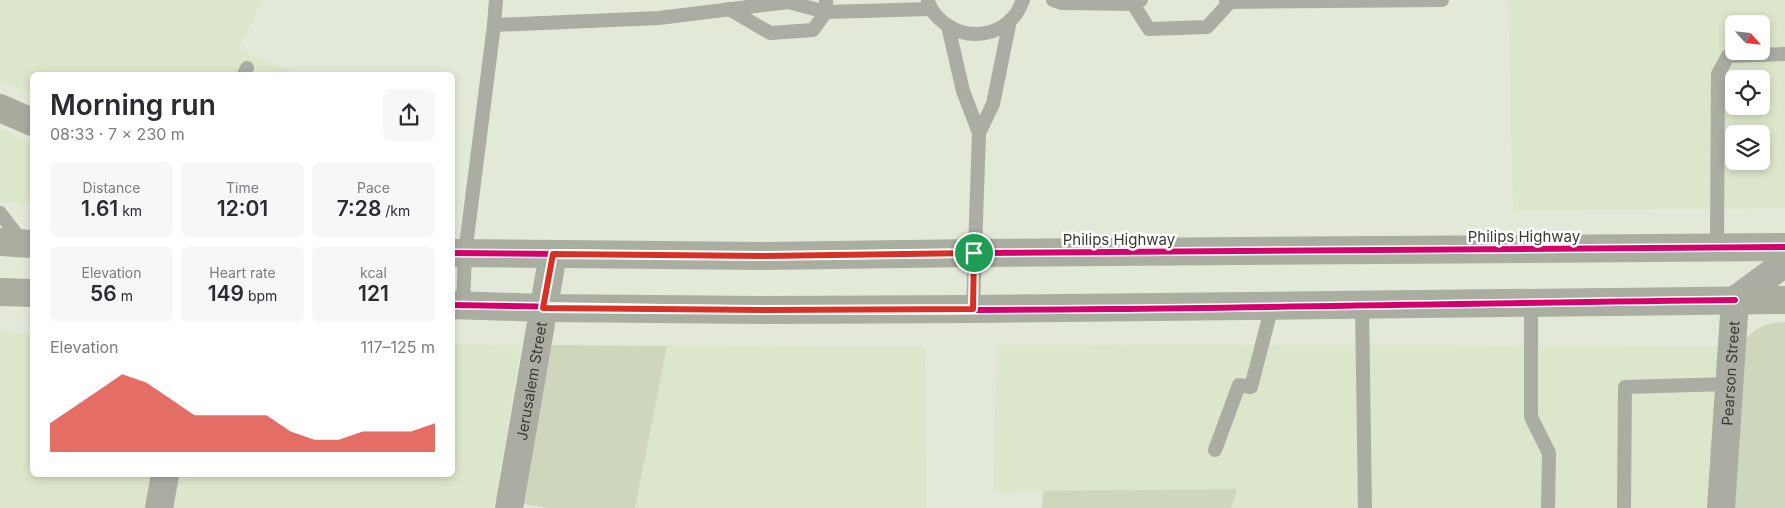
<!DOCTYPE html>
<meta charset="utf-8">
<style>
body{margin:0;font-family:Inter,sans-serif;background:#f7f7f7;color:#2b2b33;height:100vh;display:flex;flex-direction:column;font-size:19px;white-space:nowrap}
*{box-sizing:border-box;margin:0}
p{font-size:16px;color:#7c7c81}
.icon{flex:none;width:28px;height:28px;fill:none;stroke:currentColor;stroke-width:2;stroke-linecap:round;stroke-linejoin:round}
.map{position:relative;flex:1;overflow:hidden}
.panel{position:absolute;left:30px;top:72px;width:425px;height:405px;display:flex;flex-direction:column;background:#fff;border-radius:8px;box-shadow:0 2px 8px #0003}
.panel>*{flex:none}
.needle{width:32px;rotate:117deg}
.buttons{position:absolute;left:1725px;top:15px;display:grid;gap:10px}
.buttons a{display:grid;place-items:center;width:45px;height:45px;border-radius:8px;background:#fff;box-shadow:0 2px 8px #0003;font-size:25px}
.pin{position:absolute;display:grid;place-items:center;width:42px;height:42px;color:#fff;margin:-21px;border:2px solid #fff;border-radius:50%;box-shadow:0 1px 5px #0007}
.round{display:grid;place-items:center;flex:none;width:52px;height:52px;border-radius:8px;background:#f7f7f7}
.head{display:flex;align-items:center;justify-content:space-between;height:85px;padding:0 20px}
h1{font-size:28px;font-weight:600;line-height:38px}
.figures{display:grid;grid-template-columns:repeat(3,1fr);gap:8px;height:85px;padding:5px 20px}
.figures div{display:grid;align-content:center;border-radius:8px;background:#f7f7f7;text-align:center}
.figures b{font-size:21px;font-weight:600}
.figures small{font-size:14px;font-weight:400}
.figures p{font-size:14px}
.chart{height:140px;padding:10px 20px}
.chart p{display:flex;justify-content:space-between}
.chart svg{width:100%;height:90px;margin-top:5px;fill:#d93025;opacity:.7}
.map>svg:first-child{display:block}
.built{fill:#dce6ca;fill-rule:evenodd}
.green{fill:#ced7bb}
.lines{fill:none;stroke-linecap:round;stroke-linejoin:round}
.lane{stroke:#a9ada2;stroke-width:14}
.street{stroke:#a9ada2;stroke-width:28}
.secondary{stroke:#a7ac9f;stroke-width:28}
.primary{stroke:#a9aea1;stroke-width:28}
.cycleway-casing{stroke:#fff;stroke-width:9}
.cycleway{stroke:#d6006c;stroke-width:6}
.route-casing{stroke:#fff;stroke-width:10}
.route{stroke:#d93025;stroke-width:6}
.labels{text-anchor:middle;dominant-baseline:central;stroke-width:5;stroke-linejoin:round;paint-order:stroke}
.street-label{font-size:15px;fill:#383c31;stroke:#fff}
</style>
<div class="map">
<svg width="1785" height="508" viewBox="0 0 1785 508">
<rect width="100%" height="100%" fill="#e3e9d8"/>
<g class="built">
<path d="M0,0H262L239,49L299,75H32V94L0,81Z"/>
<path d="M1508,0H1785V208L1513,211ZM1734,24H1761V51H1734ZM1734,79H1761V106H1734ZM1734,134H1761V161H1734Z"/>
<path d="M0,128L32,144V204L0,202Z"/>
<path d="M0,332L32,333V475H156L148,508H0Z"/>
<path d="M453,344L521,345L494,508H168L176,475H452Z"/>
<path d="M1184,344L1744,347L1732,508H1231L1236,489L993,492L997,345Z"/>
<path d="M667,346L925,347L927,508H635Z"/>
</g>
<g class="green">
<path d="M1785,322V508H1732L1743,343C1755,327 1766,323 1785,322Z"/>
<path d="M550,345L667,346L635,508H547L519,503Z"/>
<path d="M1237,489L1231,508H1042L1043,491Z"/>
</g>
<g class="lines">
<g class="lane">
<path d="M1053,0L1062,3L1133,4L1141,0"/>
<path d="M1133,0V4L1149,29L1207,27L1230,2L1226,0"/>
<path d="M928,1C931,12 938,19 947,25C968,40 1000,36 1016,14C1019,10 1021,4 1023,0"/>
<path d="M1230,2L1442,0"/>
<path d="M729,9L770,33L813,30L826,12V0"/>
<path d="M494,25L496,0"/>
<path d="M948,26L963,91L979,133L973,309"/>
<path d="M244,75L247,68"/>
<path d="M979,133L993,104L1010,20"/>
<path d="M0,213L23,243"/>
<path d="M1717,247L1718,74L1728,56L1785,54"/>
<path d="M1531,303V417L1549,453L1548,508"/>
<path d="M463,305L465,254L494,25L659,18L788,2L826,12L930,9"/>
<path d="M1362,305L1365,508"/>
<path d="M1215,450L1239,385L1251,387L1272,306"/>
<path d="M1624,508L1625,387L1729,384"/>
</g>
<g class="street">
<path d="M159,508L165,475"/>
<path id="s1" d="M509,508L553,254"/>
<path id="s2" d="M1721,508L1735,300L1785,263"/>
</g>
<path class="secondary" d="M0,108L32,122"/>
<g class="primary">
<path d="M0,242L32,244"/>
<path d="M452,253L764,256L974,253L1785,247"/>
<path d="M0,292L32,293"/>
<path d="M452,305L543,308L765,310L973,309L1785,300"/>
</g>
<g class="cycleway-casing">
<g id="cycleway">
<path d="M452,253L764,256L974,253L1785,247"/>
<path d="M452,305C556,307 659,309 762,310C1086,312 1411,304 1735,300"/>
</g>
</g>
<use href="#cycleway" class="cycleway"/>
</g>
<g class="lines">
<g class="route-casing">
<path id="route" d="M974,253L973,309L765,310L543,308L553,254L764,256Z"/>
</g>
<use href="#route" class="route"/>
</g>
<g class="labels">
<g class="street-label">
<text x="1524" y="236">Philips Highway</text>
<text x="1119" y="239">Philips Highway</text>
<text stroke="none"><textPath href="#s2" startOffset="135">Pearson Street</textPath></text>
<text stroke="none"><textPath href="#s1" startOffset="129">Jerusalem Street</textPath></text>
</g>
</g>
</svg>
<div class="buttons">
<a><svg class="needle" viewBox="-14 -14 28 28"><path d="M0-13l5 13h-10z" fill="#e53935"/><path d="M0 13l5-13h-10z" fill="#7c7c81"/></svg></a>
<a><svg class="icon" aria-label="locate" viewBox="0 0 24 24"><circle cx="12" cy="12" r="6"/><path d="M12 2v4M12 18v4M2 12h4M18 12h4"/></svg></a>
<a><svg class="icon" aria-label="layers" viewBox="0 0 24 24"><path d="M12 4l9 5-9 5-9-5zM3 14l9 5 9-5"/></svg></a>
</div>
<div class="pin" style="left:974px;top:253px;background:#1e9e55"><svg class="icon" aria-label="arrive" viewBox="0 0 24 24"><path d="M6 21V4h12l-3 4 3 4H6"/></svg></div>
<section class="panel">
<div class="head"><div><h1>Morning run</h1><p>08:33 · 7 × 230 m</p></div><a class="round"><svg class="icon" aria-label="share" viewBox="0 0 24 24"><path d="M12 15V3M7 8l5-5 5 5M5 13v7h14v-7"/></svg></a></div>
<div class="figures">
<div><p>Distance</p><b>1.61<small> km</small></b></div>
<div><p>Time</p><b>12:01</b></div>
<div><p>Pace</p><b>7:28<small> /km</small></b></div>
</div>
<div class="figures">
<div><p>Elevation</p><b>56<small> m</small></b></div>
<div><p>Heart rate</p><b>149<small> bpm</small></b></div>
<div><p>kcal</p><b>121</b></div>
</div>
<div class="chart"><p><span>Elevation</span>117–125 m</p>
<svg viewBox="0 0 160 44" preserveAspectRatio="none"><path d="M0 44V30L10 22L20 14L30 6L40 10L50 18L60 26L70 26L80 26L90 26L100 34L110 38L120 38L130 34L140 34L150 34L160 30V44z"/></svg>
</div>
</section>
</div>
